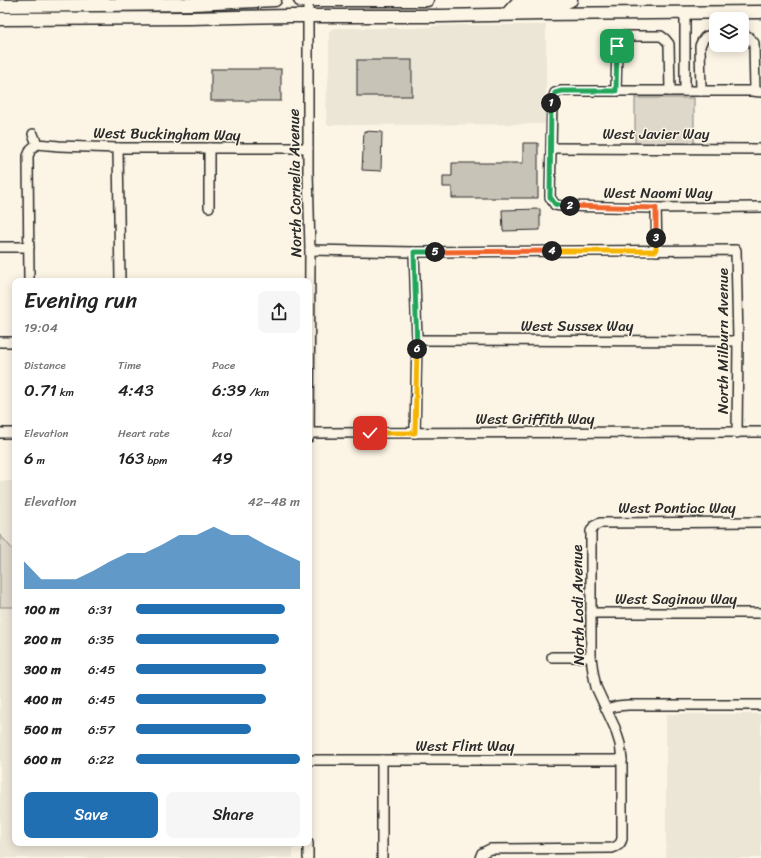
<!DOCTYPE html>
<meta charset="utf-8">
<style>
body{margin:0;font-family:Sriracha,sans-serif;background:#f6f6f6;color:#222;height:100vh;display:flex;flex-direction:column;font-size:15px;white-space:nowrap}
*{box-sizing:border-box;margin:0}
p{font-size:13px;color:#767676}
.icon{flex:none;width:22px;height:22px;fill:none;stroke:currentColor;stroke-width:2;stroke-linecap:round;stroke-linejoin:round}
.map{position:relative;flex:1;overflow:hidden}
.sheet{position:absolute;left:12px;top:278px;width:300px;height:568px;display:flex;flex-direction:column;background:#fff;border-radius:8px;box-shadow:0 2px 10px #0003}
.sheet>*{flex:none}
.buttons{position:absolute;left:709px;top:12px;display:grid;gap:8px}
.buttons a{display:grid;place-items:center;width:40px;height:40px;border-radius:8px;background:#fff;box-shadow:0 2px 10px #0003;font-size:20px}
.pin{position:absolute;display:grid;place-items:center;width:34px;height:34px;color:#fff;margin:-17px;border-radius:8px;box-shadow:0 2px 6px #0006}
.km{position:absolute;width:20px;height:20px;margin:-10px;border-radius:50%;background:#222;color:#fff;font-size:11px;line-height:20px;text-align:center}
.round{display:grid;place-items:center;flex:none;width:42px;height:42px;border-radius:8px;background:#f6f6f6}
.summary{display:flex;align-items:center;justify-content:space-between;height:68px;padding:0 12px}
h1{font-size:22px;font-weight:600;line-height:30px}
.figures{display:grid;grid-template-columns:repeat(3,1fr);gap:6px;height:68px;padding:4px 12px}
.figures div{display:grid;align-content:center}
.figures b{font-size:17px;font-weight:600}
.figures small{font-size:11px;font-weight:400}
.figures p{font-size:11px}
.chart{height:112px;padding:8px 12px}
.chart p{display:flex;justify-content:space-between}
.chart svg{width:100%;height:72px;margin-top:4px;fill:#1f6fb2;opacity:.7}
.cta{display:flex;gap:8px;margin-top:auto;padding:8px 12px}
.cta a{flex:1;height:46px;border-radius:8px;background:#1f6fb2;color:#fff;font-size:16px;font-weight:600;line-height:46px;text-align:center}
.cta a+a{background:#f6f6f6;color:#222}
ul{padding:0 12px;list-style:none;font-size:13px}
li{display:grid;grid-template-columns:64px 48px 1fr;align-items:center;height:30px}
li i{height:10px;border-radius:5px;background:#1f6fb2}
.map>svg:first-child{display:block}
.built{fill:#ece6d7}
.green{fill:#ded8ca;stroke:#84827a}
.building{fill:#c8c3b7;stroke:#2b2b2b}
.lines{fill:none;stroke-linecap:round;stroke-linejoin:round}
.minor-casing{stroke:#2b2b2b;stroke-width:12}
.major-casing{stroke:#2b2b2b;stroke-width:15}
.minor{stroke:#fcf5e5;stroke-width:9}
.major{stroke:#fcf5e5;stroke-width:12}
.split-1-casing{stroke:#fff;stroke-width:8}
.split-2-casing{stroke:#fff;stroke-width:8}
.split-3-casing{stroke:#fff;stroke-width:8}
.split-4-casing{stroke:#fff;stroke-width:8}
.split-5-casing{stroke:#fff;stroke-width:8}
.split-6-casing{stroke:#fff;stroke-width:8}
.split-7-casing{stroke:#fff;stroke-width:8}
.split-1{stroke:#22a559;stroke-width:5}
.split-2{stroke:#22a559;stroke-width:5}
.split-3{stroke:#f0652b;stroke-width:5}
.split-4{stroke:#f5b400;stroke-width:5}
.split-5{stroke:#f0652b;stroke-width:5}
.split-6{stroke:#22a559;stroke-width:5}
.split-7{stroke:#f5b400;stroke-width:5}
.labels{text-anchor:middle;dominant-baseline:central;stroke-width:3;stroke-linejoin:round;paint-order:stroke}
.street-label{font-size:15px;fill:#2b2b2b;stroke:#fcf5e5}
</style>
<div class="map">
<svg width="761" height="858" viewBox="0 0 761 858">
<rect width="100%" height="100%" fill="#fcf5e5"/>
<filter id="ink" filterUnits="userSpaceOnUse"><feTurbulence type="fractalNoise" baseFrequency=".025" numOctaves="2"/><feDisplacementMap in="SourceGraphic" scale="8" xChannelSelector="R" yChannelSelector="G"/><feConvolveMatrix kernelMatrix="1 2 1 2 8 2 1 2 1" color-interpolation-filters="sRGB"/></filter>
<g filter="url(#ink)">
<g class="built">
<path d="M463,25H546V124L327,125L326,107L329,70V32L333,28H413L433,27V26Z"/>
<path d="M0,481H15V843H293V858H0Z"/>
<rect x="666" y="714" width="95" height="144"/>
</g>
<g class="green">
<rect x="635" y="98" width="59" height="49"/>
<path d="M0,535L15,552V607H0Z"/>
</g>
<g class="building">
<rect x="357" y="60" width="55" height="36"/>
<rect x="211" y="69" width="70" height="32"/>
<path d="M364,131L382,132L381,171L362,170Z"/>
<path d="M523,143H538V198H452V187H443V176H452V163H523Z"/>
<path d="M540,209V230L503,231L502,210Z"/>
</g>
<g class="lines">
<g class="minor-casing">
<g id="minor">
<path d="M308,0V171L310,250L309,437"/>
<path d="M685,13V91"/>
<path d="M742,34L749,37L754,43L755,91"/>
<path d="M616,91L617,46L620,40L624,36H661L665,39L669,44L670,91"/>
<path d="M701,91L700,46C704,36 706,35 716,35"/>
<path d="M761,92L752,91H561L555,93L552,103L550,197L555,205L561,206L656,208L761,207"/>
<path d="M33,134L37,144L59,146L118,148H308"/>
<path d="M118,148L120,281"/>
<path d="M209,148V207"/>
<path d="M551,148L761,149"/>
<path d="M656,208L657,251"/>
<path d="M0,247H29"/>
<path d="M310,250L414,252L736,250L738,341L737,433"/>
<path d="M414,252L417,340L415,433"/>
<path d="M29,281L28,156L31,149L37,144"/>
<path d="M417,340L738,341"/>
<path d="M0,342H15"/>
<path d="M0,433H15"/>
<path d="M309,433L761,432"/>
<path d="M591,613H761"/>
<path d="M552,657H591"/>
<path d="M606,709L617,706L628,705H761"/>
<path d="M309,760H622"/>
<path d="M382,760V858"/>
<path d="M308,858V843"/>
<path d="M480,858L482,853L490,849L612,848C618,846 620,845 622,839V760L620,744L615,728L596,687L593,672L591,657V531L594,526L600,523L761,522"/>
</g>
</g>
<g class="major-casing">
<g id="major">
<path d="M300,0H427"/>
<path d="M0,6L193,4L275,0"/>
<path d="M507,14L517,3H565L571,0"/>
<path d="M0,19L190,18L289,16H441L541,14L761,12"/>
</g>
</g>
<use href="#minor" class="minor"/>
<use href="#major" class="major"/>
</g>
</g>
<g class="lines" filter="url(#ink)">
<g class="split-1-casing">
<path id="split-1" d="M551,103L555,93L562,91H616L617,46"/>
</g>
<g class="split-2-casing">
<path id="split-2" d="M551,103L550,197L555,204L562,206H570"/>
</g>
<g class="split-3-casing">
<path id="split-3" d="M570,206L656,208V238"/>
</g>
<g class="split-4-casing">
<path id="split-4" d="M552,251H656V238"/>
</g>
<g class="split-5-casing">
<path id="split-5" d="M435,252L552,251"/>
</g>
<g class="split-6-casing">
<path id="split-6" d="M417,349L414,252H435"/>
</g>
<g class="split-7-casing">
<path id="split-7" d="M370,433H415L417,349"/>
</g>
<use href="#split-1" class="split-1"/>
<use href="#split-2" class="split-2"/>
<use href="#split-3" class="split-3"/>
<use href="#split-4" class="split-4"/>
<use href="#split-5" class="split-5"/>
<use href="#split-6" class="split-6"/>
<use href="#split-7" class="split-7"/>
</g>
<g class="labels">
<g class="street-label">
<text transform="translate(167 134) rotate(1)">West Buckingham Way</text>
<text x="656" y="134">West Javier Way</text>
<text transform="translate(295 183) rotate(-91)">North Cornelia Avenue</text>
<text x="658" y="193">West Naomi Way</text>
<text x="577" y="326">West Sussex Way</text>
<text transform="translate(723 341) rotate(-90)">North Milburn Avenue</text>
<text x="535" y="419">West Griffith Way</text>
<text x="677" y="508">West Pontiac Way</text>
<text x="676" y="599">West Saginaw Way</text>
<text transform="translate(578 605) rotate(-91)">North Lodi Avenue</text>
<text x="465" y="746">West Flint Way</text>
</g>
</g>
</svg>
<div class="buttons">
<a><svg class="icon" aria-label="layers" viewBox="0 0 24 24"><path d="M12 4l9 5-9 5-9-5zM3 14l9 5 9-5"/></svg></a>
</div>
<div class="pin" style="left:617px;top:46px;background:#1e9e55"><svg class="icon" aria-label="arrive" viewBox="0 0 24 24"><path d="M6 21V4h12l-3 4 3 4H6"/></svg></div>
<div class="pin" style="left:370px;top:433px;background:#d93025"><svg class="icon" aria-label="check" viewBox="0 0 24 24"><path d="M5 12l5 5 9-10"/></svg></div>
<b class="km" style="left:551px;top:103px">1</b>
<b class="km" style="left:570px;top:206px">2</b>
<b class="km" style="left:656px;top:238px">3</b>
<b class="km" style="left:552px;top:251px">4</b>
<b class="km" style="left:435px;top:252px">5</b>
<b class="km" style="left:417px;top:349px">6</b>
<section class="sheet">
<div class="summary"><div><h1>Evening run</h1><p>19:04</p></div><a class="round"><svg class="icon" aria-label="share" viewBox="0 0 24 24"><path d="M12 15V3M7 8l5-5 5 5M5 13v7h14v-7"/></svg></a></div>
<div class="figures">
<div><p>Distance</p><b>0.71<small> km</small></b></div>
<div><p>Time</p><b>4:43</b></div>
<div><p>Pace</p><b>6:39<small> /km</small></b></div>
</div>
<div class="figures">
<div><p>Elevation</p><b>6<small> m</small></b></div>
<div><p>Heart rate</p><b>163<small> bpm</small></b></div>
<div><p>kcal</p><b>49</b></div>
</div>
<div class="chart"><p><span>Elevation</span>42–48 m</p>
<svg viewBox="0 0 160 44" preserveAspectRatio="none"><path d="M0 44V27L10 38L20 38L30 38L40 33L50 27L60 22L70 22L80 17L90 11L100 11L110 6L120 11L130 11L140 17L150 22L160 27V44z"/></svg>
</div>
<ul>
<li><b>100 m</b>6:31<i style="width:91%"></i></li>
<li><b>200 m</b>6:35<i style="width:87%"></i></li>
<li><b>300 m</b>6:45<i style="width:79%"></i></li>
<li><b>400 m</b>6:45<i style="width:79%"></i></li>
<li><b>500 m</b>6:57<i style="width:70%"></i></li>
<li><b>600 m</b>6:22<i style="width:100%"></i></li>
</ul>
<div class="cta"><a>Save</a><a>Share</a></div>
</section>
</div>
